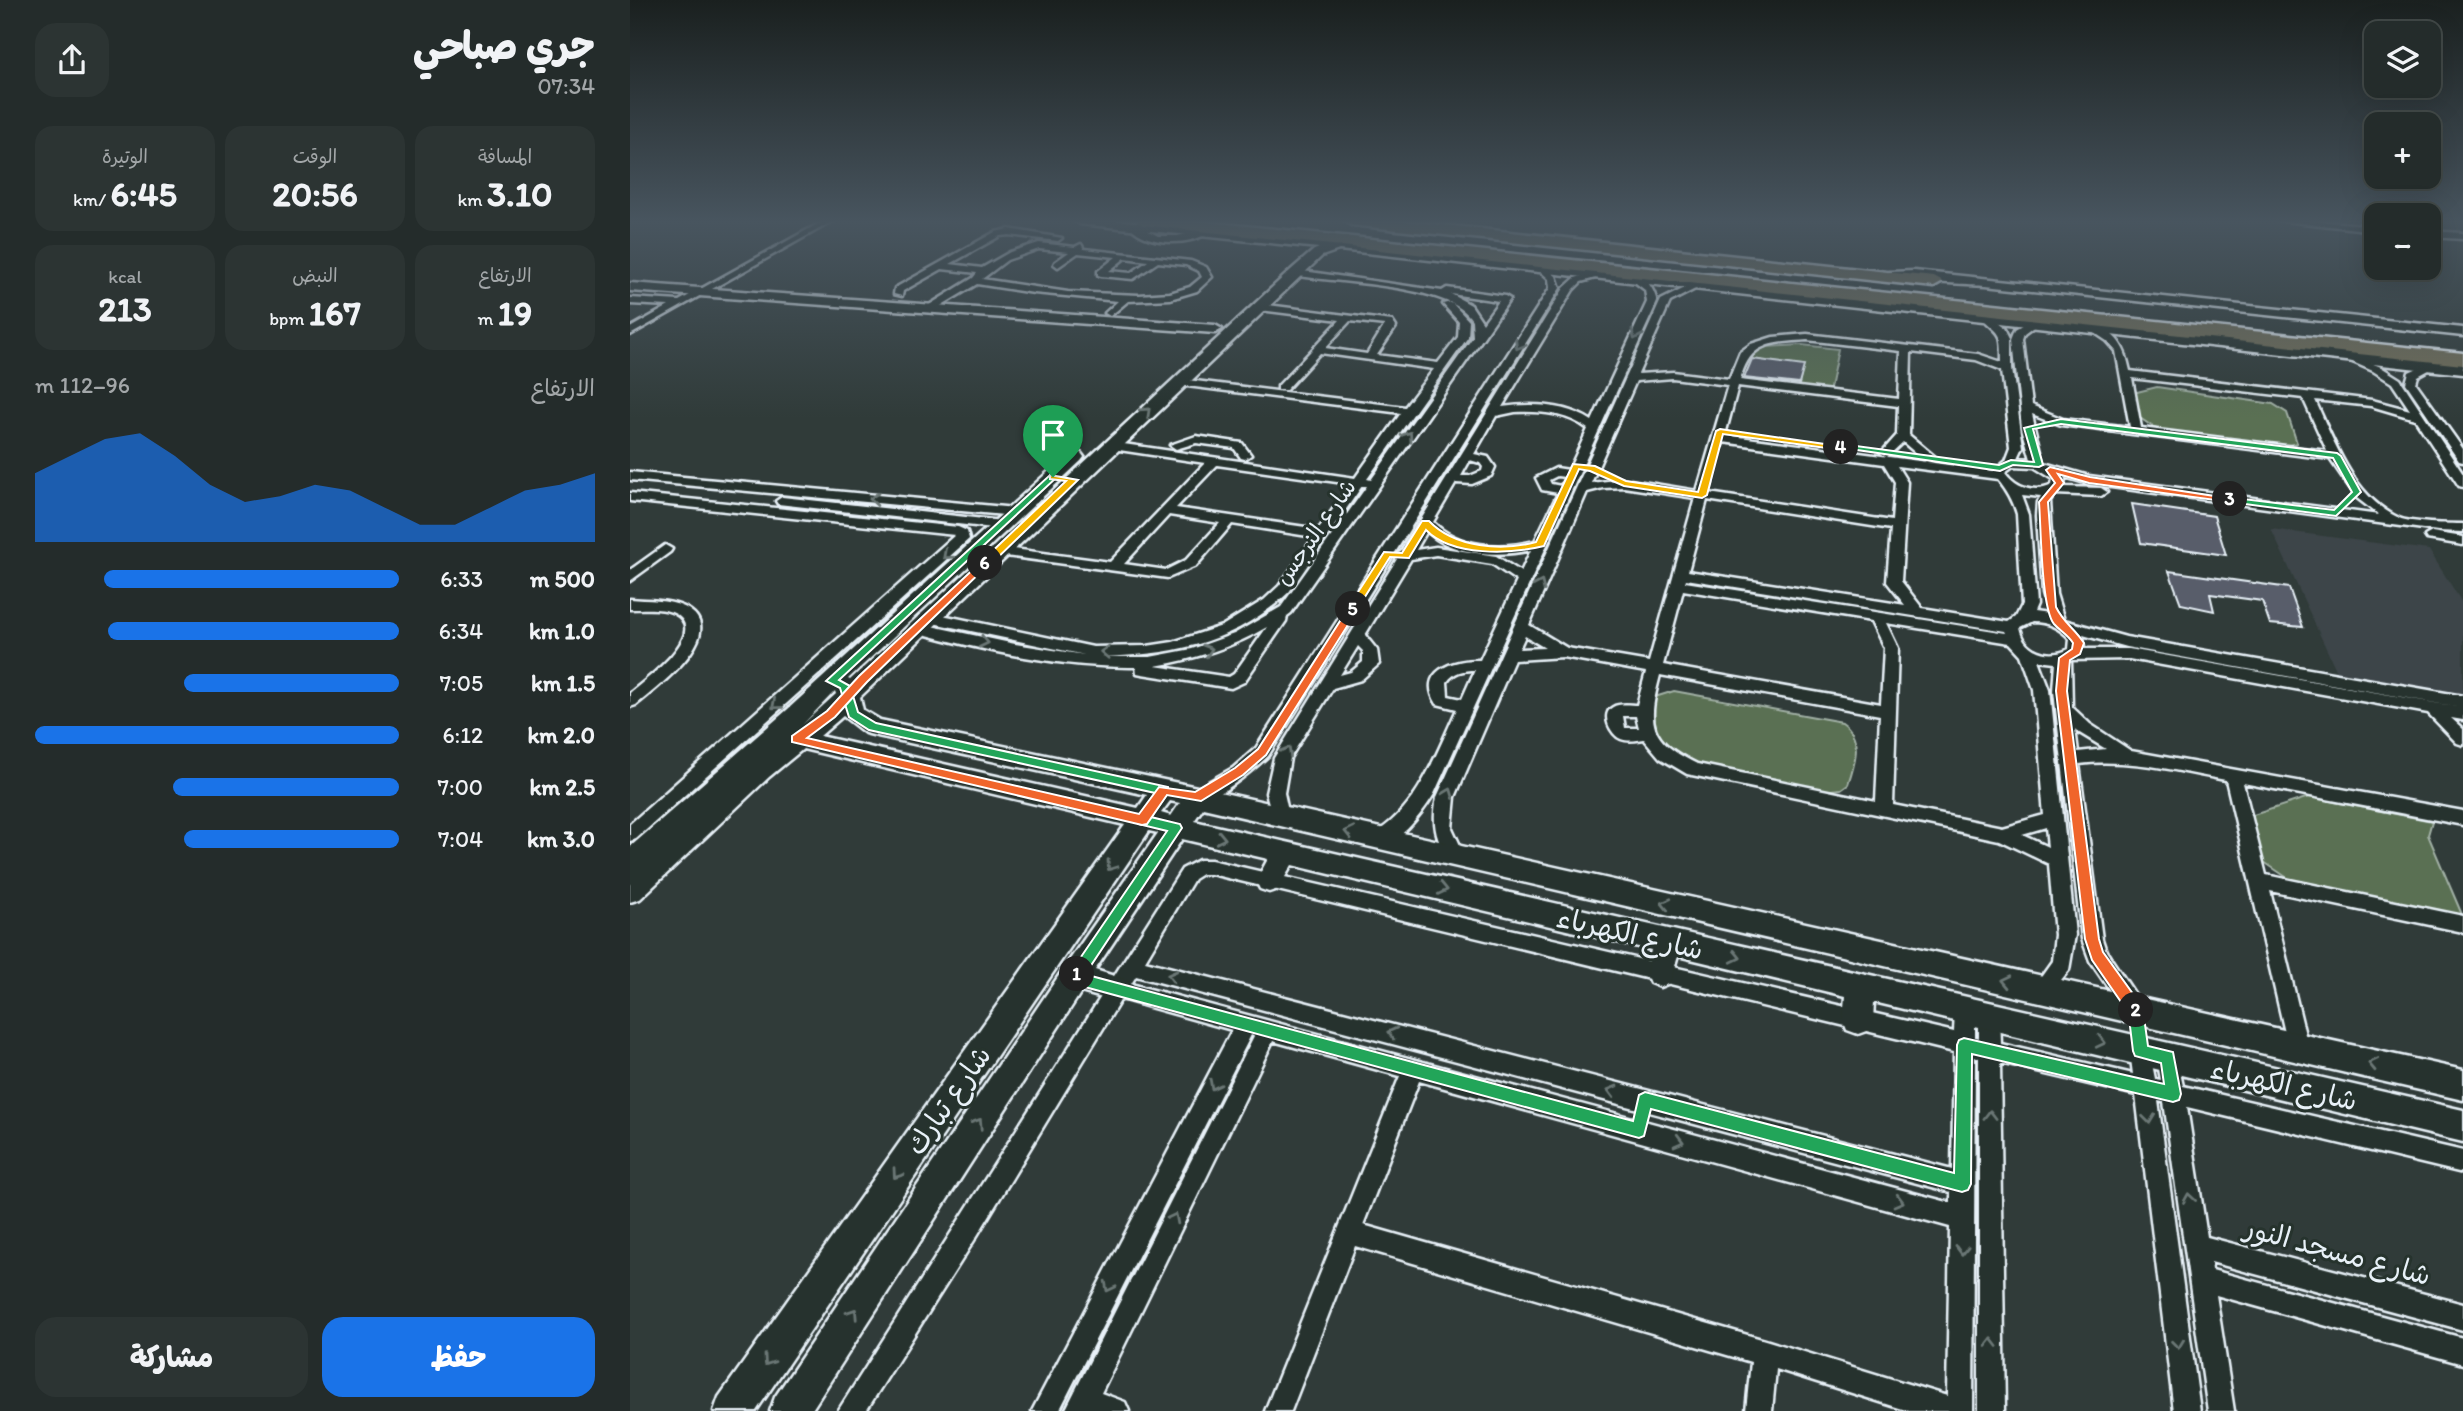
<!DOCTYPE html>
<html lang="ar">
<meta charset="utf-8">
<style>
body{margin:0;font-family:Itim,"Playpen Sans Arabic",sans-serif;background:#2c3433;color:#f1f3f6;direction:rtl;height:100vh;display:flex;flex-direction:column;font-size:26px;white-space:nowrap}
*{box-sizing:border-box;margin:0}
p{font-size:23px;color:#a3a7a9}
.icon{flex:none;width:38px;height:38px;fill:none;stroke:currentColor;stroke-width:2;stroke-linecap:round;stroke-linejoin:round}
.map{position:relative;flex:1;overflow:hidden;direction:ltr}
.drawer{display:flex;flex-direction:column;background:#242c2b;width:630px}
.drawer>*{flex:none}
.tools{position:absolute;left:1734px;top:21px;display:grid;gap:14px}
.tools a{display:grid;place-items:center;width:77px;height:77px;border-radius:14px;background:#242c2b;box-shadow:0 7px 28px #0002,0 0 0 2px #414847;font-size:35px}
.pin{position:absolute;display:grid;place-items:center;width:60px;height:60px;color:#fff;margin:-72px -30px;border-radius:50% 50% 50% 0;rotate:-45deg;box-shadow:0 0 7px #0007}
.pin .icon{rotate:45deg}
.km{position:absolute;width:35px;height:35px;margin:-18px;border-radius:50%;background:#222;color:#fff;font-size:19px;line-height:35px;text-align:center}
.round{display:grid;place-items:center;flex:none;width:74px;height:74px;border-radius:21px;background:#2c3433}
.headline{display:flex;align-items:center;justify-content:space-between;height:119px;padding:0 35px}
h1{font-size:38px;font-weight:800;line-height:52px}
.metrics{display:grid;grid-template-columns:repeat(3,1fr);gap:10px;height:119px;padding:7px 35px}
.metrics div{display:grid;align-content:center;border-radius:18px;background:#2c3433;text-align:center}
.metrics b{font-size:35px;font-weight:800}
.metrics small{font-size:19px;font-weight:400}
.metrics p{font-size:19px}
.chart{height:196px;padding:14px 35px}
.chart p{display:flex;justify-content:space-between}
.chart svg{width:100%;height:126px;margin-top:7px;fill:#1a73e8;opacity:.7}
.action{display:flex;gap:14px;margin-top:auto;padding:14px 35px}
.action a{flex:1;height:80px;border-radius:21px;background:#1a73e8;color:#fff;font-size:28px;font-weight:800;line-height:80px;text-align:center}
.action a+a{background:#2c3433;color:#f1f3f6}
ul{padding:0 35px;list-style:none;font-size:23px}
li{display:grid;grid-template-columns:112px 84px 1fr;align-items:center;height:52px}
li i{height:18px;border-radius:9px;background:#1a73e8}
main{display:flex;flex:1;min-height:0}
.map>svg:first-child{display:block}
.built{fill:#3c4548}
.green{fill:#5a6f52;stroke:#a1b0a5;stroke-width:2}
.building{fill:#585d6b;stroke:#e8f1f8;stroke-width:2}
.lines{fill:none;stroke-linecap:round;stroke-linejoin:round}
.street-casing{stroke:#e8f1f8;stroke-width:5}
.secondary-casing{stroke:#e8f1f8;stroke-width:5}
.highway-casing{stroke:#e8f1f8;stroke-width:5}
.street{fill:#26332d;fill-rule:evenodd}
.secondary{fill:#26332d;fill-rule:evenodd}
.highway{fill:#716e59;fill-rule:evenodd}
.oneway{stroke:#6a7674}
.split-1{fill:#22a559;stroke:#fff;stroke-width:2}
.split-2{fill:#22a559;stroke:#fff;stroke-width:2}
.split-3{fill:#f0652b;stroke:#fff;stroke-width:2}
.split-4{fill:#22a559;stroke:#fff;stroke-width:2}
.split-5{fill:#f5b400;stroke:#fff;stroke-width:2}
.split-6{fill:#f0652b;stroke:#fff;stroke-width:2}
.split-7{fill:#f5b400;stroke:#fff;stroke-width:2}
.labels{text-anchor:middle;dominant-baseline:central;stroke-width:6;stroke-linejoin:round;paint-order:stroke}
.street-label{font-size:23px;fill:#e8f1f8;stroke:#26332d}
.near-street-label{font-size:28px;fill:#e8f1f8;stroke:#26332d}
</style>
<main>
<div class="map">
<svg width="1833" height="1411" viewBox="0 0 1833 1411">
<rect width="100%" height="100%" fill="#303b39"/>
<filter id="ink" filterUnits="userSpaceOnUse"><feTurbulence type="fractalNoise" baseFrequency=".0143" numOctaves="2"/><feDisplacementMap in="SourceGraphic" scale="14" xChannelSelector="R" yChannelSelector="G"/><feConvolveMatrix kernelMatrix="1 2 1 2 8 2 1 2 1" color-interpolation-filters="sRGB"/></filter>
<g filter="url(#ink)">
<path class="built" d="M1641,529L1799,550L1833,604V695L1708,674Z"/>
<g class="green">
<path d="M1172,345L1208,349L1199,393L1168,389L1173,366L1114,358L1136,347Z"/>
<path d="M1527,387L1643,404L1657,413L1667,443L1654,446L1526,429L1510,418L1503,393Z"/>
<path d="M1044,691L1212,722C1234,737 1225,763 1218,784L1211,789L1192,791L1051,761L1025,734L1019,702L1025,697Z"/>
<path d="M1679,797L1802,821L1798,835L1833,917L1668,885L1631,860L1621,819L1623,815Z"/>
</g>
<g class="building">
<path d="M1122,359L1174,366L1169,384L1114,378Z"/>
<path d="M1502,504L1584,516L1596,555L1511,543Z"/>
<path d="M1539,571L1659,588L1673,627L1640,624L1632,601L1580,594L1584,611L1551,604Z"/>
</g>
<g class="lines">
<g class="street-casing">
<g id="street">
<path d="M195,220H205L0,335V328L39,306L0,304V298L49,301Z"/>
<path d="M1646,220H1678L1746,226V231Z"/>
<path d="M503,223L528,236H547L575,230L579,233C556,246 518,246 499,226Z"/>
<path d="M379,229L432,238L428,241L379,235L370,236L320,264L352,268L380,252L409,243L445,247L451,244L454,249L561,261L576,267L582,277L567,291L540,299L498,301L480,316L475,313L488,301L404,293L347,284L302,311H296V307L343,278L347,273L312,269L273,291L272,296L264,294L265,288L365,232ZM409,249L439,252L425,262L424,264L428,267L448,253L486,257L468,271V275L471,276L503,279L528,262L556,265L569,271L572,277L560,287L540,293L509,295L438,292L352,279L377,260ZM495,258L518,261L501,273L479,271Z"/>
<path d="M1799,231L1833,233V239L1799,237Z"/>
<path d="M912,265L926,276L930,288L638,756C624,769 579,808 561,802L558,797L561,792L603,768L626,748L920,288L919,279L907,268Z"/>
<path d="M666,270L812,291L817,288L875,296L880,299L661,613L657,616L656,621L614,682L601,688L512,674L507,673L506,667C431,668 354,651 282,631L280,628L282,625L287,623L385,644L455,655L298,622L291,617L298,612L463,647L517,646L543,642L592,626L634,600L649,586L684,537L602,524L566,566L538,578L368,555L361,551L368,547L480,562L575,463L476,448V444L480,442L725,478L771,413L549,385L544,382L549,379L775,407L804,369L690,353L656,390H648V386L710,320L630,310L625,307L630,304L762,321L766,327L747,355L808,363L828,337L829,322L813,304L821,302L839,321L838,337L737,479L741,480L843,337L842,320C822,284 704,283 663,275V271ZM821,294L869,301L853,323L841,305ZM720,321L755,325L737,354L695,348ZM587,465L721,484L689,529L546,508ZM732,486H737L651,607L604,634L562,649L520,657H470C543,655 604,644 659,592ZM539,515L590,523L556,560L536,570L494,564ZM637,627L604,674L599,677L525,666C565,659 601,648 637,627Z"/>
<path d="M966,272L971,275L969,277L951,282L943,290L872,407C901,403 936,404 962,421L1017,302L1015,290L1002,280V276C1016,275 1024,289 1027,302L804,794C794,810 766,851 744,844L741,839L744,834C789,807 806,754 827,709L807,704C786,672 823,659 850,660L887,581L862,564L806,555L781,559L735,635L747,650L749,664L731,680L703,688L660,758L654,793L659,816L656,821L650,823L644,821L636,793L644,758L767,559L764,556L771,552L934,288L945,278ZM885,412C911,411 937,413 958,429L939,470L926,468L906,478L912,490L928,493L905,541C871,549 829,548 803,522L826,483L842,484L861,476L865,467L858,457L844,454L866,416ZM840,460L850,463L853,467L852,471L840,476H831ZM927,476L935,477L931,486L921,484L919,480ZM797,531C821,556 870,557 901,550L891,572L866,556L806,547L786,550ZM728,646L733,651V662L721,672L710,675ZM845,670L832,699L818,696L817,682C824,672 832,670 845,670Z"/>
<path d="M1067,282L1075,284L1040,302L1008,374L1043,372L1099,379L1110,352L1121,344L1143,337L1177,334L1348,354L1372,362C1372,329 1371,337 1349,315L1357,313L1377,328L1382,338V368L1393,447L1388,458L1401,459L1392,428L1383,339L1387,329L1406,318L1411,321L1395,333L1393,339L1401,406L1433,419L1500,427L1486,351L1477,341L1459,329V325L1463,324C1488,334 1495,347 1500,371L1742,400L1780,410L1762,383L1743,371L1709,356L1718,354L1751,367L1770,379L1833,474V487L1829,486L1785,419L1741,406L1685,400C1705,444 1723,496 1769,518C1780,523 1819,524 1833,524V532L1808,531L1459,484L1435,477L1434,487L1471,488L1477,492L1471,496L1425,494L1420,502L1426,594L1434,620L1496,637L1833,696V708L1496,647L1453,635L1454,649H1499L1833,708V720L1821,718L1833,729V745L1827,743L1798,713L1499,659L1441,660L1442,707L1460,724L1501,751L1833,811V825L1613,783L1636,875L1833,916V932L1640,891L1678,1047L1674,1054L1667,1057L1660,1054L1596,780C1547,771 1499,758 1449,764L1472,939L1476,951L1516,1011L1513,1018L1506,1020L1499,1018L1460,961L1452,939L1424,691L1426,663L1409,661L1420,690L1445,935L1439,970L1419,995L1412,998L1405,995L1402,989L1422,961L1425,935L1419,864L1369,840L1057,774L1030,758L1014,739C1007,740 999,742 991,739C981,735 970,714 983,707C989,703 1000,705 1007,705L1016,672L933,657L884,660L825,797L822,828L835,856L832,861L826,863L820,861C805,840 802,822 807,797L1031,300ZM1177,340L1271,351L1269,399L1110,380C1120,341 1142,343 1177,340ZM1281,352L1346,360L1372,370L1381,447L1376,460L1363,471L1095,435L1108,386L1268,406L1267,435L1251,453L1257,457L1273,442L1296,462H1304V456L1279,435ZM1043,378L1098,385L1067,491L994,479L961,483L1006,381ZM1502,378L1673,398L1697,451L1511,428ZM1402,414L1431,425L1700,459L1727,498L1749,515L1459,476L1414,463ZM1093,442L1254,464L1265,482L1262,521L1079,493ZM1267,466L1368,479C1377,490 1383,500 1387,514L1392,605L1386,617L1379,622L1292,608L1271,581L1277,482ZM1383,466L1404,467L1423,479L1422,485C1405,494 1386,487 1375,472ZM994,487L1065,498L1019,662L937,648L899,625L957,492L973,488ZM1392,495L1411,497L1408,502L1407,515L1412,594L1418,614L1403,612L1406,605L1399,514ZM1077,500L1261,529L1257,582L1275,605L1058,571ZM1056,579L1376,631L1377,633L1055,582ZM1053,590L1241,621L1254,648L1251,704L1033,665ZM1402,622C1417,622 1429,627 1440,639L1439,649C1419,660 1394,650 1390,628ZM1256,623L1381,643L1392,655L1404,690L1415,815L1372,827L1263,805L1268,648ZM895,636L915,648L889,649ZM1030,675L1250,715L1246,801L1067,764C1018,740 1017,724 1030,675ZM993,716H1006L1009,728H995ZM1445,729L1448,732L1476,749L1448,752ZM1416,828L1418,847L1392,835Z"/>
<path d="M1799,363L1808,365L1788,376L1786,383L1833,449V462L1829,461L1776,383L1779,372Z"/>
<path d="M566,436L612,443L621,455L615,459L611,458L604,448L566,443L546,449L540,445Z"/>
<path d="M0,472L385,508L391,512L385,516L0,480Z"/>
<path d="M0,493L328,527L337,531L339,539L6,839L0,841V824L325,535L0,501Z"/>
<path d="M152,497L372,521L378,525L372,529L148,504L146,501Z"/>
<path d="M1802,532L1833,537V545L1797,539L1795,536Z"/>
<path d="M35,545L42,549L40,552L0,581V570Z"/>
<path d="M0,599C17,601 38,599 54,607C104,631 25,689 6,705L0,707V693C14,681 82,632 44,613C32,607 14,609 0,609Z"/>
<path d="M569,860H581L1324,1032L1325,1010L1328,1003L1335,1001L1342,1003L1345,1010V1037L1349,1038V1016L1352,1009L1359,1007L1366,1009L1369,1016L1370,1043L1503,1074L1500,1051L1504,1044L1511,1041L1518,1044L1525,1079L1531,1080L1527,1057L1531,1050L1538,1047L1545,1050L1553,1086L1833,1151V1173L1557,1107L1577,1237L1833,1304V1330L1581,1262L1582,1270L1833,1338V1364L1586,1295L1604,1411H1578L1534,1102L1528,1101L1570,1411H1544L1506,1095L1370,1063L1375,1411H1349V1058L1345,1057L1343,1411H1279L1146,1369L1142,1411H1116L1121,1362L725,1246L661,1411H635L770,1076L643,1041L471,1393L495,1402L499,1411H435L624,1036L621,1035L429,1411H402L602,1030L491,999L345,1239L236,1411H208L552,869ZM572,874H581L1324,1052L1322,1169L515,961L564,879ZM506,976L1321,1192V1203L501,984ZM789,1081L1320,1227L1317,1396L1135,1340L733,1225Z"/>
</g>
</g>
<g class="secondary-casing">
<g id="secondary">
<path d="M444,220H486L1070,280L1833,364V374L709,250L692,256L671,276L230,697L233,710L250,720L567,787L1833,1070V1100L573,808L564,821L1833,1110V1142L1244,1002L1243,1020L1239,1030L1228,1034L1217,1030L1213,1020L1215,996L1048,956L1040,983L1030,987L1020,983L1016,974L1021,950L662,865L648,889L639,892L630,889L626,881L638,859L552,839L465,970L497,980L502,989L497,998L487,1002L451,992L181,1411H140L145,1397L434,968L528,833L519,831L126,1411H84L89,1397L495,825L173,749L139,777L10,899L0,902V847L157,710L439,453H451L454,457L451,461L218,679L220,680L661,270L684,250L689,248L450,224ZM205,691L206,694L173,724ZM213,716L235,733L243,735L517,795L508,808L190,736ZM540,801L550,803L541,816L531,813Z"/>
<path d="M1284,271L1833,328V336L1356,285C1340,284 1260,281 1253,276L1260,272Z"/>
<path d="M0,283L585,325L592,329L585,333L0,291Z"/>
</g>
</g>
<g class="highway-casing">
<g id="highway">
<path d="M505,220H559L1833,353V365L513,225Z"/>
<path d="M713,220H767L1304,277L1313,282L1304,287L721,225Z"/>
</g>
</g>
<use href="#street" class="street"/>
<use href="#secondary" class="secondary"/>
<use href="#highway" class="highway"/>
</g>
<defs><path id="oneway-chevron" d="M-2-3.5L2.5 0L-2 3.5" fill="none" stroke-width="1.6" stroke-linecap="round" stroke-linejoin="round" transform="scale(1.75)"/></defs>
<g class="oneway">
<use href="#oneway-chevron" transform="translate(1006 335) rotate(115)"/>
<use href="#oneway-chevron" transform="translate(889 345) rotate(122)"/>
<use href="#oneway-chevron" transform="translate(516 412) rotate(-43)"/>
<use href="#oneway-chevron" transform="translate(778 436) rotate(-55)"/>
<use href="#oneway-chevron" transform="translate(244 499) rotate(-175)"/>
<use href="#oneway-chevron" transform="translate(317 555) rotate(138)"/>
<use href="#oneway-chevron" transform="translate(910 585) rotate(-66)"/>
<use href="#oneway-chevron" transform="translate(354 642) rotate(12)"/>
<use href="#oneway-chevron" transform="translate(578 650) rotate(-17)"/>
<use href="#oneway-chevron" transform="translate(475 652) rotate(-177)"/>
<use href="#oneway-chevron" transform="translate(146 705) rotate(139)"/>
<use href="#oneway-chevron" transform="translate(657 751) rotate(-61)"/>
<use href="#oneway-chevron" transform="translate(819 793) rotate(-69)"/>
<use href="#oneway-chevron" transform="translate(719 832) rotate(-167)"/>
<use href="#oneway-chevron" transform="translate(591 838) rotate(13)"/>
<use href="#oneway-chevron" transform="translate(481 866) rotate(125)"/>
<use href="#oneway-chevron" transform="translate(813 889) rotate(13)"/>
<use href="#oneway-chevron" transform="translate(1036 904) rotate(-167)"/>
<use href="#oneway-chevron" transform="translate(1106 957) rotate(13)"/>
<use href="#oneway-chevron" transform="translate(542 976) rotate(-166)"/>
<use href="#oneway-chevron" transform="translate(1377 981) rotate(-167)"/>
<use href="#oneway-chevron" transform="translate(762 1033) rotate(-166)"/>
<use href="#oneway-chevron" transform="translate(1471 1042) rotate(13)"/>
<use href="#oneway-chevron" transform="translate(1743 1064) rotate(-167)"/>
<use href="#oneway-chevron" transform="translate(584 1085) rotate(117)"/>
<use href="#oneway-chevron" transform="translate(982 1091) rotate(-165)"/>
<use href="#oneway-chevron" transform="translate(1360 1115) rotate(-90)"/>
<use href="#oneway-chevron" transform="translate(1519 1119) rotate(83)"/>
<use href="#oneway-chevron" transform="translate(348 1123) rotate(-57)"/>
<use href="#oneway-chevron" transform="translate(1049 1141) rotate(15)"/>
<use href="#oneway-chevron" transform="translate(267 1174) rotate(125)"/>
<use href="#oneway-chevron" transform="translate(1559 1198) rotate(-99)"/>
<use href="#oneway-chevron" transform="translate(1269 1201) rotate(15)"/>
<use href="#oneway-chevron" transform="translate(544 1218) rotate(-63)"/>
<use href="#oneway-chevron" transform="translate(1332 1250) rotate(91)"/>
<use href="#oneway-chevron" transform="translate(479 1287) rotate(117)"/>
<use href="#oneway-chevron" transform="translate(223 1313) rotate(-57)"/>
<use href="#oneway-chevron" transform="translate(1362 1343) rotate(-90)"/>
<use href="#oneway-chevron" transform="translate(1548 1344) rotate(83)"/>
<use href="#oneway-chevron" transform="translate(138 1361) rotate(125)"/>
</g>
</g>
<linearGradient id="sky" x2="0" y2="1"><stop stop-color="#1a201f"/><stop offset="0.53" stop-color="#48555f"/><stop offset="1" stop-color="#48555f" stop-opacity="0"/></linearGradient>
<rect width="1833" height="418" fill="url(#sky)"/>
<path class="split-1" d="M420,475L427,477L209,680L220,686L228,712L246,723L538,787V793L521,817L550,824L552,828L452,979L447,980L442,979L439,974L442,970L537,831L508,824L506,820L525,793L239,730L219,717L210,688L196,681Z"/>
<path class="split-2" d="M447,968L454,974L1003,1121L1009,1095L1015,1092L1324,1173L1327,1045L1329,1040L1334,1038L1534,1084L1531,1063L1505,1056L1503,1051L1498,1010L1506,1003L1513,1010L1518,1046L1543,1052L1551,1094L1549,1100L1543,1102L1342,1054L1341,1184L1338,1190L1332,1192L1021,1109L1014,1136L1009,1138L444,984L437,978L442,970Z"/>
<path class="split-3" d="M1420,467L1460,477L1604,499L1600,502L1459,483L1428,474L1434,483L1418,502L1426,607C1433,622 1445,629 1454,643L1450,654L1440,660L1437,691L1469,939L1473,952L1511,1005L1513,1010L1506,1017L1500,1015L1462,960L1455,939L1426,691L1429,658L1442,649L1443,643C1437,634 1430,631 1424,624C1411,608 1411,526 1409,502L1425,483L1416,470Z"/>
<path class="split-4" d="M1431,419L1707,453L1711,456L1731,492L1706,516L1600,502L1595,499L1597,497L1704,510L1722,492L1703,458L1431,424L1403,429L1413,465L1409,467L1383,465L1370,471L1207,447L1211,444L1369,465L1381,460L1404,462L1394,428Z"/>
<path class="split-5" d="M1090,429L1215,447L1211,450L1093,434L1077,495L1072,498L994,486L960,471L949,469L914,546C881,554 822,557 796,530L779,558L760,557L726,611L717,609L754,552L772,553L792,521H799C825,548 872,551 906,542L943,464L965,466L996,481L1068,492L1086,431Z"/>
<path class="split-6" d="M352,561L360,563L237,682L205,717L177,738L509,814L529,787L565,792L605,768L628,749L719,607L728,609L636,755L613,775L571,801L537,795L517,824L512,825L162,742V736L197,711L229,676Z"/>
<path class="split-7" d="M420,475L448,480L359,566H352V561L436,481L420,479Z"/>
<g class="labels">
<g class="street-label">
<text transform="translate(685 532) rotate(-55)">شارع النرجس</text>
</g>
<g class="near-street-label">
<text transform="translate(1000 933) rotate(13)">شارع الكهرباء</text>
<text transform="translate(1654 1084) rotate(13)">شارع الكهرباء</text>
<text transform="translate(318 1100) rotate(-55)">شارع تبارك</text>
<text transform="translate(1708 1251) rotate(15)">شارع مسجد النور</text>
</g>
</g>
</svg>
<div class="tools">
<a><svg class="icon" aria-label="layers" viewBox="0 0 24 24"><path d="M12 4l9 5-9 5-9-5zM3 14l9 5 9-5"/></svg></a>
<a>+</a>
<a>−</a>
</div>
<div class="pin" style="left:423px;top:477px;background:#1e9e55"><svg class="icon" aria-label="arrive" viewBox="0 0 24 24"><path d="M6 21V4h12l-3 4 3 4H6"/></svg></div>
<b class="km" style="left:447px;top:974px">1</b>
<b class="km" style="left:1506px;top:1010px">2</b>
<b class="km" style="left:1600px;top:499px">3</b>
<b class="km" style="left:1211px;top:447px">4</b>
<b class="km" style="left:723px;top:609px">5</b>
<b class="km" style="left:355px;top:563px">6</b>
</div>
<section class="drawer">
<div class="headline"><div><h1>جري صباحي</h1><p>07:34</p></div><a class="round"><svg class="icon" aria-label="share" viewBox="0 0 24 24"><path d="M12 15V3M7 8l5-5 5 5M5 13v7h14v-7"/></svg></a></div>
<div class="metrics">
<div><p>المسافة</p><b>3.10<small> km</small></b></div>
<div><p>الوقت</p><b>20:56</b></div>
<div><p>الوتيرة</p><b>6:45<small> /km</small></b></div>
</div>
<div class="metrics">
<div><p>الارتفاع</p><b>19<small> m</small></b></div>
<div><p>النبض</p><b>167<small> bpm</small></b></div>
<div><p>kcal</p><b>213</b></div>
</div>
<div class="chart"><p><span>الارتفاع</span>96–112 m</p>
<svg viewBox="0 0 160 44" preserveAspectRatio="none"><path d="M0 44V20L10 14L20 8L30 6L40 14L50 24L60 30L70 28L80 24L90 26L100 32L110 38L120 38L130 32L140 26L150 24L160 20V44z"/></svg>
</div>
<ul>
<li><b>500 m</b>6:33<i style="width:81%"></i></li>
<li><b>1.0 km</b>6:34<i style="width:80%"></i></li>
<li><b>1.5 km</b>7:05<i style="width:59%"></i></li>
<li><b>2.0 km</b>6:12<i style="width:100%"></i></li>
<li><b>2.5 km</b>7:00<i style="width:62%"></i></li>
<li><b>3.0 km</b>7:04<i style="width:59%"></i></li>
</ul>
<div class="action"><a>حفظ</a><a>مشاركة</a></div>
</section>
</main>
